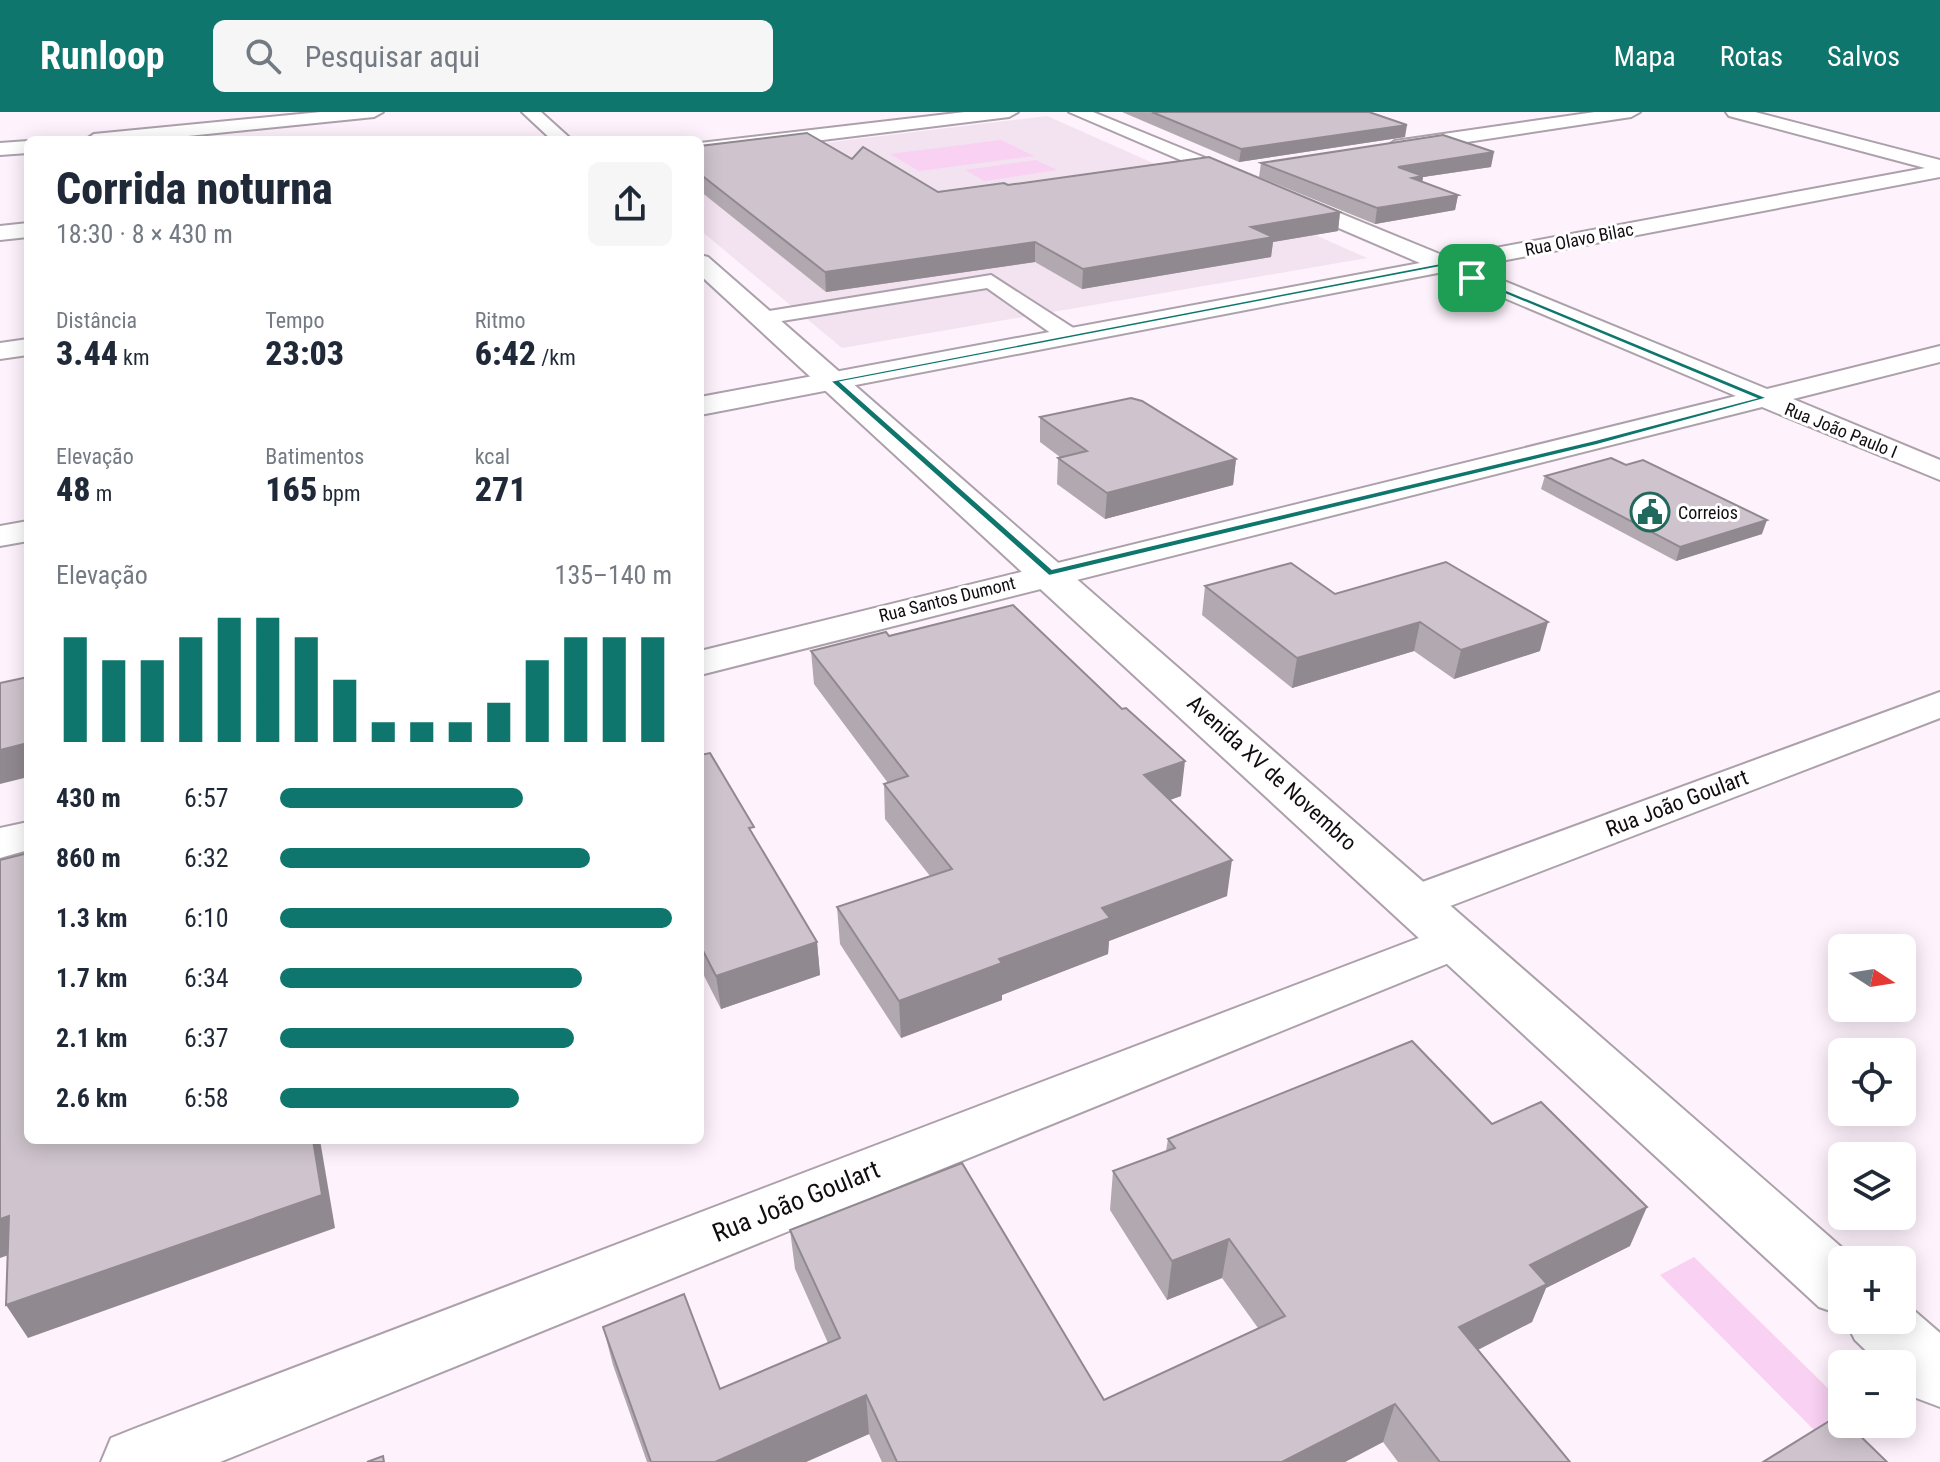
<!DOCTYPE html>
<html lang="pt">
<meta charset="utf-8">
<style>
body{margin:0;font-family:"Roboto Condensed",sans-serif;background:#f6f6f7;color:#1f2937;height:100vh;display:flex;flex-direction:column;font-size:30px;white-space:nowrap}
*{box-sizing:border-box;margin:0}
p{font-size:26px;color:#747a83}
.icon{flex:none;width:44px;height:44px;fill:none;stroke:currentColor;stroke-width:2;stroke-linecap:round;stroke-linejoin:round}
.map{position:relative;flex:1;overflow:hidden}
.details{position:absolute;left:24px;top:24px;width:680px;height:1008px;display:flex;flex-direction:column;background:#fff;border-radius:12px;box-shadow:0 4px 20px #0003}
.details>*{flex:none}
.needle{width:52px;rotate:102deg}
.fabs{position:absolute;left:1828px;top:822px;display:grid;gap:16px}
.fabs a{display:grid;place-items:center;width:88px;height:88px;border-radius:12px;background:#fff;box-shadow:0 4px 20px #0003;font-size:40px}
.pin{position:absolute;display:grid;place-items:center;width:68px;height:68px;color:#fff;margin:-34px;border-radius:16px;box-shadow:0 4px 12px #0006}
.round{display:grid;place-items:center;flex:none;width:84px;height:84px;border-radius:12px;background:#f6f6f7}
.headline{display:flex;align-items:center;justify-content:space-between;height:136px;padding:0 32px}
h1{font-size:44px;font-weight:800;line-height:60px}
.metrics{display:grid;grid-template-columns:repeat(3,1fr);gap:12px;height:136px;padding:8px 32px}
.metrics div{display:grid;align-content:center}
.metrics b{font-size:34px;font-weight:800}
.metrics small{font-size:22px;font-weight:400}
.metrics p{font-size:22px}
.chart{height:224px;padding:16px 32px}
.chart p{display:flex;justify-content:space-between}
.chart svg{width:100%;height:144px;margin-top:8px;stroke:#0f766e;stroke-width:6}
ul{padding:0 32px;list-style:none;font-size:26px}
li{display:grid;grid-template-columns:128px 96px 1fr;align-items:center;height:60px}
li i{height:20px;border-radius:10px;background:#0f766e}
header{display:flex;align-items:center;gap:48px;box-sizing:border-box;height:112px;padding:0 40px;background:#0f766e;color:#fff}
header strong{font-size:38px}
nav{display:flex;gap:44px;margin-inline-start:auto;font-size:28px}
.search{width:560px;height:72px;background:#f6f6f7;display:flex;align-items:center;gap:20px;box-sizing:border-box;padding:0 28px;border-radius:12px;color:#747a83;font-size:30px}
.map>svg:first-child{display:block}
.built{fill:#f3e2f0}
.green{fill:#f9d1f3}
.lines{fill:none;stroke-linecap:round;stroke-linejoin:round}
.service-casing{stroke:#aca1ab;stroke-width:4}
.minor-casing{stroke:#aca1ab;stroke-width:4}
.tertiary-casing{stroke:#aca1ab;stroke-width:4}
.service{fill:#fff;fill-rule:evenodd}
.minor{fill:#fff;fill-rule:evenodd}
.tertiary{fill:#fff;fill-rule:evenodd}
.wall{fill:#b2a9b0}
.shaded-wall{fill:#918990}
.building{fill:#cfc4cd;stroke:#918990;stroke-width:2}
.route{fill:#0f766e;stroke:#fff;stroke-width:2;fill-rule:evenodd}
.labels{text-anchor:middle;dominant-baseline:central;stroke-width:6;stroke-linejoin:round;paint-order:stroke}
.far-street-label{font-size:18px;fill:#110d10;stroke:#fff}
.far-poi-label{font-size:18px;fill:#110d10;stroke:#fff;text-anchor:start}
.street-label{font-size:22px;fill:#110d10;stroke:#fff}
.near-street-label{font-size:26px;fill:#110d10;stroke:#fff}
</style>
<header>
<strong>Runloop</strong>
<div class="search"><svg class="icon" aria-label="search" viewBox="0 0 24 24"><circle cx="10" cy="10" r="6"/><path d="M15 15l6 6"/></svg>Pesquisar aqui</div>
<nav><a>Mapa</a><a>Rotas</a><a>Salvos</a></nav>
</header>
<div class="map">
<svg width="1940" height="1350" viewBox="0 0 1940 1350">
<rect width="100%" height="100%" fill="#fef2fc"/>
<path class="built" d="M1047,4L1367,146L842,236L700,118V46Z"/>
<g class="green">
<path d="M1001,28L1034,44L919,59L890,42Z"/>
<path d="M1036,48L1057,58L985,69L965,58Z"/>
<path d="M1694,1145L1842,1290V1312H1863L1828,1332L1660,1163Z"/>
</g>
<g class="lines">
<g class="service-casing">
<path id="service" d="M991,163L1078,219L1081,224L1078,229H1062L987,176L763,212L753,206L763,200Z"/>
</g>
<g class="minor-casing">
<g id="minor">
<path d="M321,0H383L374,5L149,28H85L94,22Z"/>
<path d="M965,0H1018L1009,5L700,43V31Z"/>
<path d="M1069,0H1093L1447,145L1925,56L1729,4L1726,0H1755L1940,48V65L1470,155L1767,277L1940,234V250L1793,287L1940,348V368L1762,295L700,563V539L1736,284L1443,160L700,303V285L1420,151Z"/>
<path d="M1595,0H1640L1631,5L1395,41L1386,35L1395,29Z"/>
<path d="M28,29V41L0,43V31Z"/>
<path d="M28,111V125L0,128V114Z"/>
<path d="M28,227V243L0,247V231Z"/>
<path d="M28,409V429L0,434V414Z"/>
<path d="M1940,580V606L1432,801L1415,806L1398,801L1391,790L1398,779Z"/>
<path d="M28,710V738L0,746V716Z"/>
<path d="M1458,811L1476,816L1483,828L1476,840L220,1350H101L111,1326L136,1316Z"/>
</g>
</g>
<g class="tertiary-casing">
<g id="tertiary">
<path d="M522,0H541L572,28H552Z"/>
<path d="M700,143L708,145L1856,1148H1842V1203L1819,1195L700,163Z"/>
<path d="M1902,1188L1940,1221V1295L1916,1286L1902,1272V1252H1880L1855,1228L1845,1208H1902Z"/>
</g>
</g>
<use href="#service" class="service"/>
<use href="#minor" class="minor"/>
<use href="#tertiary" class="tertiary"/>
</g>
<g class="wall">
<path d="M1122,0H1369L1405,25L1239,50Z"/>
<path d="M700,34L852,47L938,80L1008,73L1340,100L1338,119L1273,130L1271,145L1082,177L1035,150L826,180L700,79Z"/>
<path d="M1261,51L1491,55L1423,65L1422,70L1458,83L1455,98L1375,112L1259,65Z"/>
<path d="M1040,305L1236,347L1233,373L1105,407L1057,372L1058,346L1060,345L1040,330Z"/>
<path d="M1545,364L1762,422L1676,449L1541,377Z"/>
<path d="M1205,474L1335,482L1540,539L1454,567L1414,539L1292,576L1202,503Z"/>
<path d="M889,524L1181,684L1170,688L1227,784L1109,829L1108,842L1002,883V888L901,926L840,832L837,795L930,764L885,707L884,672L888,671L814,572L811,539Z"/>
<path d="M700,643L755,727L817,830L820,863L721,897L700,856Z"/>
<path d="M1492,1012L1630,1134L1546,1176L1532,1210L1478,1238L1570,1350H1398L1383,1330L1345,1350H882L869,1322L806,1350H647L613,1253L603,1215L720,1277L828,1231L795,1157L790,1118L1104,1288L1258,1216L1222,1166L1167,1188L1110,1098L1113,1059L1166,1039L1168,1027Z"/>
</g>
<g class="shaded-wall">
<path d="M1407,13L1405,25L1239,50L1241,37Z"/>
<path d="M1494,40L1491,55L1423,65L1421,79L1398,55Z"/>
<path d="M1458,83L1455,98L1375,112L1377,96Z"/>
<path d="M1340,100L1338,119L1273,130L1271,145L1082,177L1083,157L1251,115Z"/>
<path d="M1035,130V150L826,180L825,160Z"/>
<path d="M1236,347L1233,373L1105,407L1107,381Z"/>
<path d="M1767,408L1762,422L1676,449L1680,435Z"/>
<path d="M1420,510L1414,539L1292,576L1297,546Z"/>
<path d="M1548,510L1540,539L1454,567L1461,538Z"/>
<path d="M28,631V665L0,672V638Z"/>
<path d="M1185,649L1181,684L1141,698L1144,663Z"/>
<path d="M1232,748L1227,784L1109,829L1108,842L1002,883V888L901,926L899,889L999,847L1102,796Z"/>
<path d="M817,830L820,863L721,897L716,864Z"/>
<path d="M313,1028H320L335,1116L28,1226L6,1193Z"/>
<path d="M1647,1095L1630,1134L1546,1176L1532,1210L1446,1254L1459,1215L1530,1153Z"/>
<path d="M9,1104L29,1136L0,1146V1107Z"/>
<path d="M1229,1127L1222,1166L1167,1188L1172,1149Z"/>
<path d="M866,1283L869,1322L806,1350H715Z"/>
<path d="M1395,1292L1383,1330L1345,1350H1282Z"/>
</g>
<g class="building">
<path d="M1152,0H1369L1407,13L1241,37Z"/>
<path d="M807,21L852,47L863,35L938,80L1004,71L1008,73L1209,45L1340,100L1251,115L1273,125L1083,157L1035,130L825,160L700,62V34Z"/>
<path d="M1443,23L1494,40L1398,55L1423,64L1412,66L1458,83L1377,96L1261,51Z"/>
<path d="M1131,286L1142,289L1236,347L1107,381L1058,346L1087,339L1040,305Z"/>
<path d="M1611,346L1626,353L1643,348L1767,408L1680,435L1545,364Z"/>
<path d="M1446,450L1548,510L1461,538L1420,510L1297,546L1205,474L1291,451L1335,482Z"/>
<path d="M1013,493L1122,597L1126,596L1185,649L1144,663L1232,748L1102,796L1110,806L999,847L1002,851L899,889L837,795L952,757L884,672L908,664L811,539L886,520L889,524Z"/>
<path d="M28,565V631L0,638V571Z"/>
<path d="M710,641L754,715L749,716L817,830L716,864L700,833V643Z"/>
<path d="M28,741V1028H313L322,1083L6,1193L9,1104L0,1107V748Z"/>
<path d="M1412,929L1492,1012L1541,990L1647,1095L1530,1153L1547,1172L1459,1215L1570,1350H1440L1395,1292L1282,1350H897L866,1283L715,1350H651L603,1215L684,1182L720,1277L840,1226L790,1118L962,1051L1104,1288L1285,1204L1229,1127L1172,1149L1113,1059L1175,1036L1168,1027Z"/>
<path d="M1839,1303L1842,1306V1312H1848L1887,1350H1763Z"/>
<path d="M383,1344L384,1350H367Z"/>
</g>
<path class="route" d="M1441,151L1768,286L1597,333L1049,464L830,269ZM1440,155L1755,286L1595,328L1052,457L841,270Z"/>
<defs>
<g id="civic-ring" transform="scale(2)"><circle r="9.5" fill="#fff" stroke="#21685d" stroke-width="1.5"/><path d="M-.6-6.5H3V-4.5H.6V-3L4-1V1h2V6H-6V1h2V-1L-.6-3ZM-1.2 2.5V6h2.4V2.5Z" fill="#21685d"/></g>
</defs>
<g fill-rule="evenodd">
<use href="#civic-ring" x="1650" y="400"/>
</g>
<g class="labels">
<g class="far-street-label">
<text transform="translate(1579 127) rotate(-11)">Rua Olavo Bilac</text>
<text transform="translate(1841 318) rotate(22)">Rua João Paulo I</text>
<text transform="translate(947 487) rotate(-14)">Rua Santos Dumont</text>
</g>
<g class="far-poi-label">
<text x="1678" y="400">Correios</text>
</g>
<g class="street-label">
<text transform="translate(1272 661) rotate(42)">Avenida XV de Novembro</text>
<text transform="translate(1677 691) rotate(-21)">Rua João Goulart</text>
</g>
<g class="near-street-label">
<text transform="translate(796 1089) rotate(-22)">Rua João Goulart</text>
</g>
</g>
</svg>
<div class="fabs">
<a><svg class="needle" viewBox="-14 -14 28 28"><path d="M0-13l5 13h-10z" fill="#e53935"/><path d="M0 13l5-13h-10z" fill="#747a83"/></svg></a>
<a><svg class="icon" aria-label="locate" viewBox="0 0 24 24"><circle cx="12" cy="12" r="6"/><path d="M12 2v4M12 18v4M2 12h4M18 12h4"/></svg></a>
<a><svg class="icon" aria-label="layers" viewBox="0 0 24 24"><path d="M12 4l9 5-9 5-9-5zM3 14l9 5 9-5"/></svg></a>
<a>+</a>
<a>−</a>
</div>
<div class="pin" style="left:1472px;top:166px;background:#1e9e55"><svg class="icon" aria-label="arrive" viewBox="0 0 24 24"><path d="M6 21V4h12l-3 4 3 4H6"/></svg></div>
<section class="details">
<div class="headline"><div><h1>Corrida noturna</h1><p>18:30 · 8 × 430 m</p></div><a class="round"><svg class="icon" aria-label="share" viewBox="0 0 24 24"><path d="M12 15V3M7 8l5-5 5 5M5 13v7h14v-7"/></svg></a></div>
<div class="metrics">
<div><p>Distância</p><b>3.44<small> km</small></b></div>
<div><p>Tempo</p><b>23:03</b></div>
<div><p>Ritmo</p><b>6:42<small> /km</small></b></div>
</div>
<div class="metrics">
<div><p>Elevação</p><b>48<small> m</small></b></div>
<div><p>Batimentos</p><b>165<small> bpm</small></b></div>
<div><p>kcal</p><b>271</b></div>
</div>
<div class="chart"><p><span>Elevação</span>135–140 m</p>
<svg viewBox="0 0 160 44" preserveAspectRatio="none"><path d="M5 44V12M15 44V19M25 44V19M35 44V12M45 44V6M55 44V6M65 44V12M75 44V25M85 44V38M95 44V38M105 44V38M115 44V32M125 44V19M135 44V12M145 44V12M155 44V12"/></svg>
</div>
<ul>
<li><b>430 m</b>6:57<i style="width:62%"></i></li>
<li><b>860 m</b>6:32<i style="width:79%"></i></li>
<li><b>1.3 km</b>6:10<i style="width:100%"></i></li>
<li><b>1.7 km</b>6:34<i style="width:77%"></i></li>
<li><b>2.1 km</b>6:37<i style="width:75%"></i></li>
<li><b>2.6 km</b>6:58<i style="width:61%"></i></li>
</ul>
</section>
</div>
